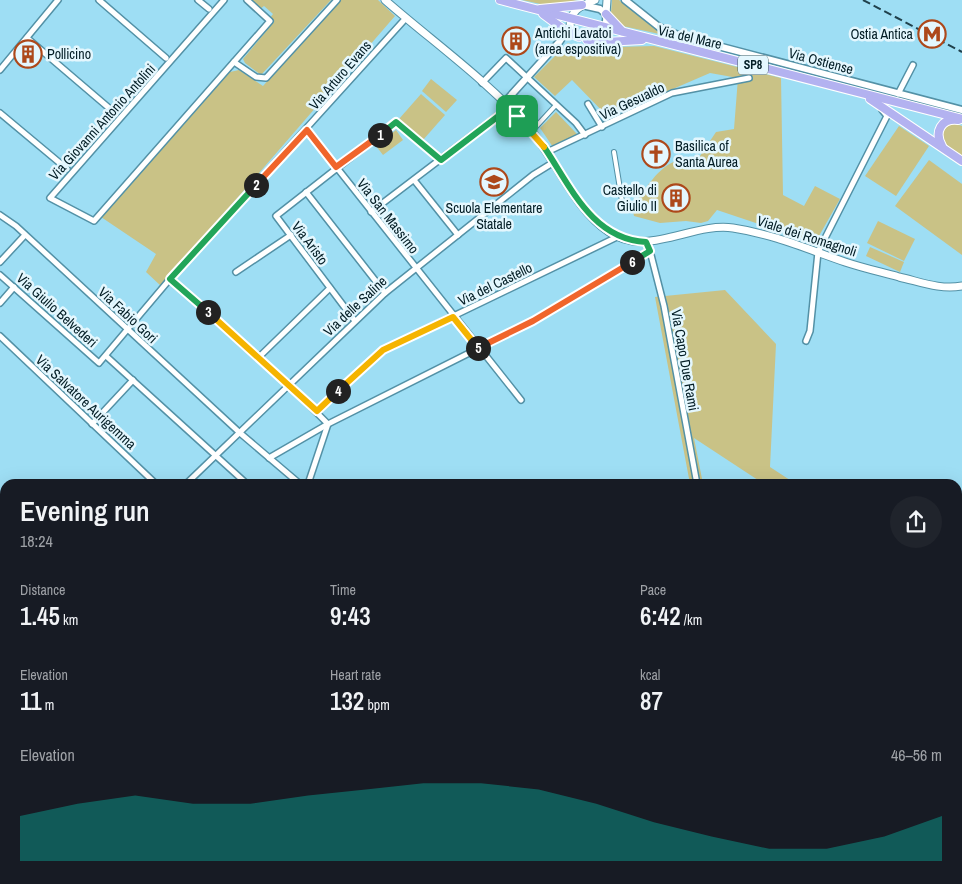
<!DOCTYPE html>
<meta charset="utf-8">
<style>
body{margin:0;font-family:"Archivo Narrow",sans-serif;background:#20242c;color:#f1f3f6;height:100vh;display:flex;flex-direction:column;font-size:19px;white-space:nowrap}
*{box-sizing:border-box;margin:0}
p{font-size:16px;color:#9ea1a6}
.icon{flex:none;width:28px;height:28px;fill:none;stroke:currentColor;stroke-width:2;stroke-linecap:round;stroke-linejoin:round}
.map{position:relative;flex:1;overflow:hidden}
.drawer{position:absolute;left:0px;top:479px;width:962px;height:406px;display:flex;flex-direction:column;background:#171b24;border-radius:15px 15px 0 0;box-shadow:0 5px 20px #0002}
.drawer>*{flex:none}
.pin{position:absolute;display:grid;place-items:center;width:42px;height:42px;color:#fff;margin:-21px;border-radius:10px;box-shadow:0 2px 8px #0006}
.km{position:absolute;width:25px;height:25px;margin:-12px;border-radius:50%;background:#222;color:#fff;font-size:14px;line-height:25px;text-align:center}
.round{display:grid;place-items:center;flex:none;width:52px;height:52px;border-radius:26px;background:#20242c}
.overview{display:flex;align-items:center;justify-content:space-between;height:85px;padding:0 20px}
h1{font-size:28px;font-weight:600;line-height:38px}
.stats{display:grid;grid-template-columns:repeat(3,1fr);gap:8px;height:85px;padding:5px 20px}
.stats div{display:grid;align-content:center}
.stats b{font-size:25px;font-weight:600}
.stats small{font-size:14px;font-weight:400}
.stats p{font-size:14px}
.chart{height:140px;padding:10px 20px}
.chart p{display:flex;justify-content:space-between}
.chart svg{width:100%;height:90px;margin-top:5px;fill:#0f766e;opacity:.7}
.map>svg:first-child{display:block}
.green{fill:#c9c286}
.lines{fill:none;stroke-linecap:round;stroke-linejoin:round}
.pedestrian-casing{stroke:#5391a6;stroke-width:6}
.minor-casing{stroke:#5391a6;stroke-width:8}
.tertiary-casing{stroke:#5391a6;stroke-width:9}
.secondary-casing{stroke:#5391a6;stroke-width:9}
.primary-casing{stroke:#fff;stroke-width:10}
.pedestrian{stroke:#fff;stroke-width:4}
.minor{stroke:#fff;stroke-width:5}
.tertiary{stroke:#fff;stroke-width:6}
.secondary{stroke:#fff;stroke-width:7}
.primary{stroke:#b3b2f0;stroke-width:8}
.rail{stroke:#20414c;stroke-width:2;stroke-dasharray:8 4;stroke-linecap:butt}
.split-1-casing{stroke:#fff;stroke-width:10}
.split-2-casing{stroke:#fff;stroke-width:10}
.split-3-casing{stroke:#fff;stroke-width:10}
.split-4-casing{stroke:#fff;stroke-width:10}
.split-5-casing{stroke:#fff;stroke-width:10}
.split-6-casing{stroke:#fff;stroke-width:10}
.split-7-casing{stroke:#fff;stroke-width:10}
.split-8-casing{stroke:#fff;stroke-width:10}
.split-1{stroke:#22a559;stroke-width:6}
.split-2{stroke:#f0652b;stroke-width:6}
.split-3{stroke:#22a559;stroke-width:6}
.split-4{stroke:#f5b400;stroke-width:6}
.split-5{stroke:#f5b400;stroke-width:6}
.split-6{stroke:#f0652b;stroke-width:6}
.split-7{stroke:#22a559;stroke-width:6}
.split-8{stroke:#f5b400;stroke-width:6}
.labels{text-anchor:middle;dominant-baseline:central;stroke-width:5;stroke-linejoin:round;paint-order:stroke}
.shield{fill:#e4f7fe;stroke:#465e65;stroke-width:1}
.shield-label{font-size:12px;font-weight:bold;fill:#021c24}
.poi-label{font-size:14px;fill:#021c24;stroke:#e4f7fe;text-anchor:start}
.street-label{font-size:14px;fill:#021c24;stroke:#e4f7fe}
</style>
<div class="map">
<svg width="962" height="884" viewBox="0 0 962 884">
<rect width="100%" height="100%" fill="#9edef4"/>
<g class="green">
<path d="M250,0H331L261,75L245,63L243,59L274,22L270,18L273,14L264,6L260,9Z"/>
<path d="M340,0H378L395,16L161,286L146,272L156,254L101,217L230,72L239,70L263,86Z"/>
<path d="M522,0H578L550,6Z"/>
<path d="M612,0H619L664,35L618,25L611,13Z"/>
<path d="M568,43L579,48L654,46L781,78L783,195L804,206L815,186L840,199L815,243L717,210L708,221L701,223L686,221L660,223L634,216L632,207C646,190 657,166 679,160L694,165L716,132L734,129L738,78L710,73L608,117L572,80L555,96L534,77Z"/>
<path d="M431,79L457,100L446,112L422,91Z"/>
<path d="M421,94L445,115L423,140L399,119Z"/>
<path d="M556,112L577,134L553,147L540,128Z"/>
<path d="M951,122L962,126V156L941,141L943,131Z"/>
<path d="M899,126L929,146L896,196L865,176Z"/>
<path d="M396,130L403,140L383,155L376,146Z"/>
<path d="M929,160L962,184V255L895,206Z"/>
<path d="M878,221L915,239L904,261L867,243Z"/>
<path d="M870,247L904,262L900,272L866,256Z"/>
<path d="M725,290L776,344L770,467L796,484H764L694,438L703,484H690L655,297Z"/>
</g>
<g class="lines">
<g class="pedestrian-casing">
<g id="pedestrian">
<path d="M532,131L556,105"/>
<path d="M614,152L623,207"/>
</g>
</g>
<g class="minor-casing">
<g id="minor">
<path d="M99,0L166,58"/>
<path d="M198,0L209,9"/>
<path d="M224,0L50,198L94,221L270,21L247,0"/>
<path d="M27,38L116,114"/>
<path d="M234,62L256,77L266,78L337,0"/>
<path d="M0,70L58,0"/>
<path d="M482,83L506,58L576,123L585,135"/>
<path d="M898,94L913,65"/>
<path d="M588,104L602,127"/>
<path d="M0,113L67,169"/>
<path d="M307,130L521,400"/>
<path d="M547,152L672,93L749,78"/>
<path d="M414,180L458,235"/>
<path d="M306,192L385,293"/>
<path d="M371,212L509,107"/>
<path d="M0,215L16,226L240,433L300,484"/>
<path d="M646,242L650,251L664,306L697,484"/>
<path d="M0,262L25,235"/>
<path d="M236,272L291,235"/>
<path d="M0,275L99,363L170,279L406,18"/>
<path d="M170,279L289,385L328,424L308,484"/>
<path d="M0,303L14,287"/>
<path d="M355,321L276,216L396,122L441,160"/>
<path d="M0,336L156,484"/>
<path d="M806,341L810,331L818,252L887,116L882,110"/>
<path d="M106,356L247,484"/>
<path d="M258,358L330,288"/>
<path d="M317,411L383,350L617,237"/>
<path d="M92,424L133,380"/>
<path d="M269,458L328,424L533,321L650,251"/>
<path d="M186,484L385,293L533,175L554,162"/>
<path d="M650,884L657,880"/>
</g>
</g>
<g class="tertiary-casing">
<g id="tertiary">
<path d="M625,0L659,27L680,36L962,110"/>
<path d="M582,5L600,9L606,14C607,27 604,36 591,39"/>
<path d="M504,103L560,41L568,28"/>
</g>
</g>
<g class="secondary-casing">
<g id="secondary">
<path d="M385,0C433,42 487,80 529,128C556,159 574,209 609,232C648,258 692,222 733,228C773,234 807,249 845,262C863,268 881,272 899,277C921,282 940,290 962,286"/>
<path d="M606,14L607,0"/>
<path d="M577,36L570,26C571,9 581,6 595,0"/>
</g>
</g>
<g class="primary-casing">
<g id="primary">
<path d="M500,0L962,119"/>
<path d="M540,9L582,5"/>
<path d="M543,14L566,31L579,37"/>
<path d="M606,14L622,31"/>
<path d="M587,40L605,42L642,40"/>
<path d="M870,99L962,161"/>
<path d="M942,146C934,132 941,118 958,120"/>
</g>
</g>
<use href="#pedestrian" class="pedestrian"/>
<use href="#minor" class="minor"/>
<use href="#tertiary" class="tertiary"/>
<use href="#secondary" class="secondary"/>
<use href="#primary" class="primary"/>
<path class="rail" d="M863,0L962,52"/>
</g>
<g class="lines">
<g class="split-1-casing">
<path id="split-1" d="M380,135L396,122L441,160L509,108L517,116"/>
</g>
<g class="split-2-casing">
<path id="split-2" d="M256,185L307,130L336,167L380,135"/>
</g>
<g class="split-3-casing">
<path id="split-3" d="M208,312L170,279L256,185"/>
</g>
<g class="split-4-casing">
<path id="split-4" d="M208,312L317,411L338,391"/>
</g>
<g class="split-5-casing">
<path id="split-5" d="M338,391L383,350L453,317L478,348"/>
</g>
<g class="split-6-casing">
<path id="split-6" d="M478,348L533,321L632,262"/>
</g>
<g class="split-7-casing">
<path id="split-7" d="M544,147C571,187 592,239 646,242L650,251L632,262"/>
</g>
<g class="split-8-casing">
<path id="split-8" d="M517,116L544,147"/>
</g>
<use href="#split-1" class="split-1"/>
<use href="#split-2" class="split-2"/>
<use href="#split-3" class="split-3"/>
<use href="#split-4" class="split-4"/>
<use href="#split-5" class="split-5"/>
<use href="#split-6" class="split-6"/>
<use href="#split-7" class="split-7"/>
<use href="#split-8" class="split-8"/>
</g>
<defs>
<g id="metro-ring" transform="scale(1.4375)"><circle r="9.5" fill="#e4f7fe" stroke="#ad481a" stroke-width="1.5"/><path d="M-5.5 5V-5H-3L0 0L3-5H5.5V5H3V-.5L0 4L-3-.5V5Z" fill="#ad481a"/></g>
<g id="building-ring" transform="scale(1.4375)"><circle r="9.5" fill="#e4f7fe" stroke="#ad481a" stroke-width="1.5"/><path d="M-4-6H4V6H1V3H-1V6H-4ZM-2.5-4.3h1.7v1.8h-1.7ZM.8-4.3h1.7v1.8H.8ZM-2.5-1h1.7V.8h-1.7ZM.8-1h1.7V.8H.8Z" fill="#ad481a"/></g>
<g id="church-ring" transform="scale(1.4375)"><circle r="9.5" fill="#e4f7fe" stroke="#ad481a" stroke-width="1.5"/><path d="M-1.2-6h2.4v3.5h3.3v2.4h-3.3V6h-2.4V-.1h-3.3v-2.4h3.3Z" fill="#ad481a"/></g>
<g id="school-ring" transform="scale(1.4375)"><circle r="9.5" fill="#e4f7fe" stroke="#ad481a" stroke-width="1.5"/><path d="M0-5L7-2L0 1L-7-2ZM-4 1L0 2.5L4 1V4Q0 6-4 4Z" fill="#ad481a"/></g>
</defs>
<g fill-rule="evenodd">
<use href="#metro-ring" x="932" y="34"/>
<use href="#building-ring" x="516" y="41"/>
<use href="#building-ring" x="28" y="54"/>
<use href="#church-ring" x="656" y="154"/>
<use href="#school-ring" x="494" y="182"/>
<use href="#building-ring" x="676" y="198"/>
</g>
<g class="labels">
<rect class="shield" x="738" y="55.5" width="30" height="19" rx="4"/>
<g class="shield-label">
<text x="753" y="65">SP8</text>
</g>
<g class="poi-label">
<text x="535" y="33">Antichi Lavatoi<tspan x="535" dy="16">(area espositiva)</tspan></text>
<text x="913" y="34" text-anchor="end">Ostia Antica</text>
<text x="47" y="54">Pollicino</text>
<text x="675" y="146">Basilica of<tspan x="675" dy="16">Santa Aurea</tspan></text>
<text x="657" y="190" text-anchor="end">Castello di<tspan x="657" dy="16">Giulio II</tspan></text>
<text x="494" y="208" text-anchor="middle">Scuola Elementare<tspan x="494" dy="16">Statale</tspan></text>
</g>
<g class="street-label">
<text transform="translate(690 37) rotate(13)">Via del Mare</text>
<text transform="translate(821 61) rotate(15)">Via Ostiense</text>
<text transform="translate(340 75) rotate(-49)">Via Arturo Evans</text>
<text transform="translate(632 101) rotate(-25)">Via Gesualdo</text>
<text transform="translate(102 122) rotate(-48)">Via Giovanni Antonio Antolini</text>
<text transform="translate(388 216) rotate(52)">Via San Massimo</text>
<text transform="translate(807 236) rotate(18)">Viale dei Romagnoli</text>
<text transform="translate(310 243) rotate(53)">Via Aristo</text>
<text transform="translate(495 284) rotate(-26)">Via del Castello</text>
<text transform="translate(355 306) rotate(-43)">Via delle Saline</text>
<text transform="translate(57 310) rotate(42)">Via Giulio Belvederi</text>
<text transform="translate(128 315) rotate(43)">Via Fabio Gori</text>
<text transform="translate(685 360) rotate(80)">Via Capo Due Rami</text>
<text transform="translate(86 402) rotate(43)">Via Salvatore Aurigemma</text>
</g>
</g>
</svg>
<div class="pin" style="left:517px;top:116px;background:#1e9e55"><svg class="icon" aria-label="arrive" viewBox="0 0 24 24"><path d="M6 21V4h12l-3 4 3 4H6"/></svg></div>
<b class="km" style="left:380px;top:135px">1</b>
<b class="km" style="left:256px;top:185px">2</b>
<b class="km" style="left:208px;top:312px">3</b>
<b class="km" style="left:338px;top:391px">4</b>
<b class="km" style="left:478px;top:348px">5</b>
<b class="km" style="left:632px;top:262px">6</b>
<section class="drawer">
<div class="overview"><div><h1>Evening run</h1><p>18:24</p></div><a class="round"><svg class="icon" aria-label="share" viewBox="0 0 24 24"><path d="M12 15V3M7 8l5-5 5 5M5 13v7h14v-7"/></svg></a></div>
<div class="stats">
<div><p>Distance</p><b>1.45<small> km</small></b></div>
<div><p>Time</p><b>9:43</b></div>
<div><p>Pace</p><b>6:42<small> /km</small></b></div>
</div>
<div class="stats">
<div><p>Elevation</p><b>11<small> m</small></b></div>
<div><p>Heart rate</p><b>132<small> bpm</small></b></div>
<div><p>kcal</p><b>87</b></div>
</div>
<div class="chart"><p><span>Elevation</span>46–56 m</p>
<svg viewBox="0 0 160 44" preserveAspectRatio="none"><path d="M0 44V22L10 16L20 12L30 16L40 16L50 12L60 9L70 6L80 6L90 9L100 16L110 25L120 32L130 38L140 38L150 32L160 22V44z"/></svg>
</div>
</section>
</div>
